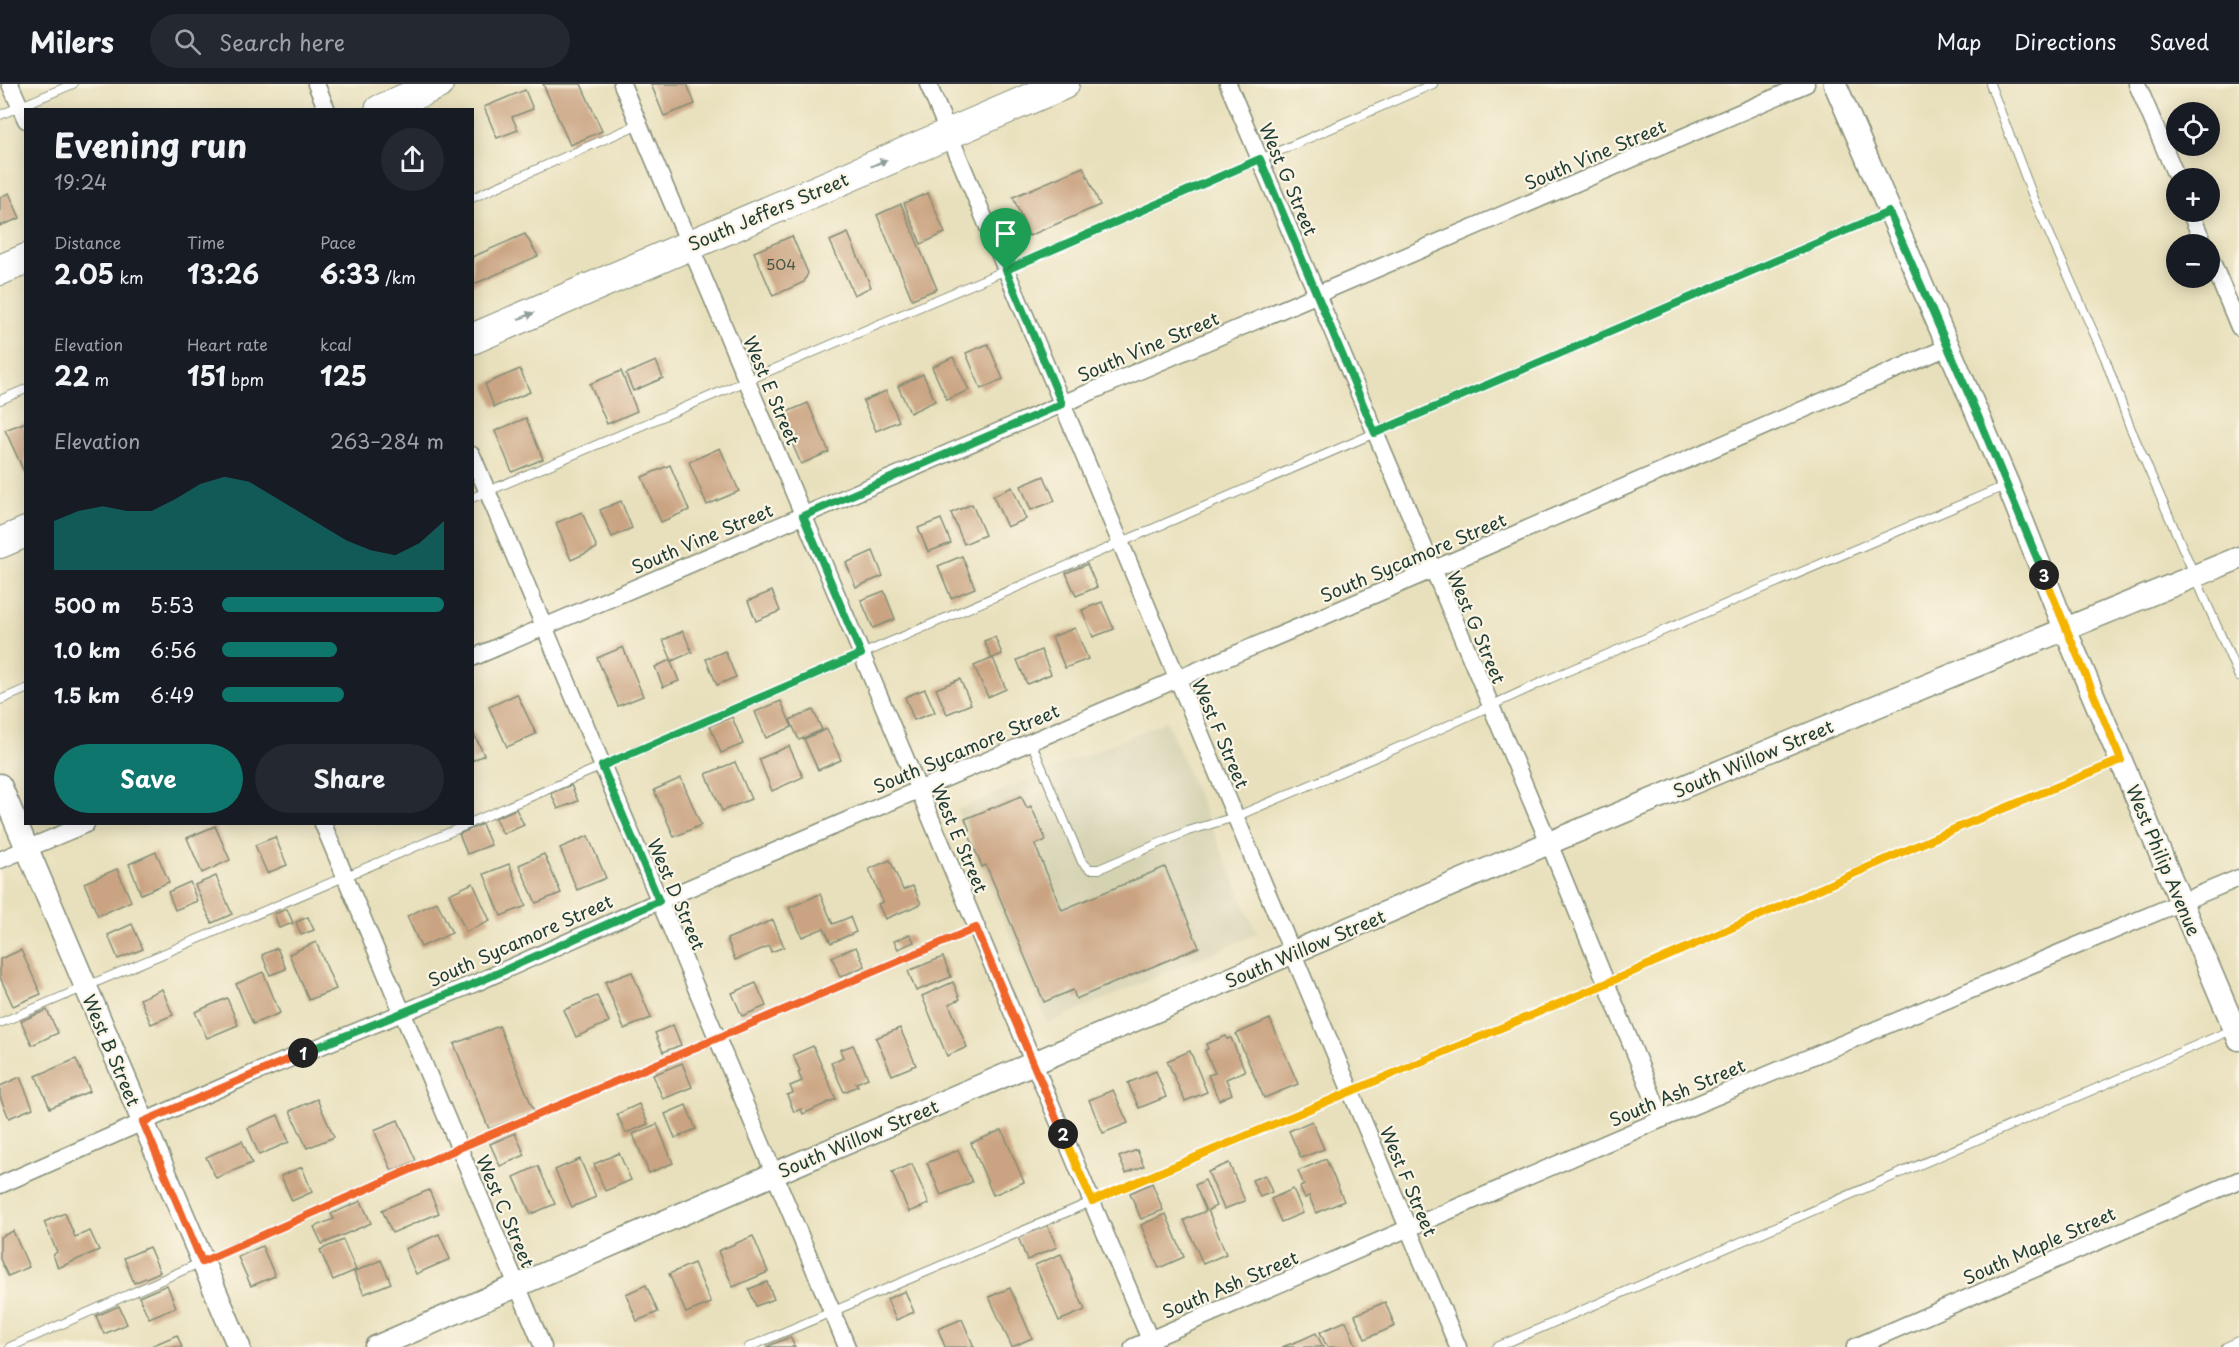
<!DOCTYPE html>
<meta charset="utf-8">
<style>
body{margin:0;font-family:"Playpen Sans",sans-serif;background:#242831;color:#f1f3f6;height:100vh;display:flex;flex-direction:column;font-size:22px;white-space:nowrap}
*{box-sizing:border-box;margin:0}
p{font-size:20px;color:#9ea1a6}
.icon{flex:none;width:33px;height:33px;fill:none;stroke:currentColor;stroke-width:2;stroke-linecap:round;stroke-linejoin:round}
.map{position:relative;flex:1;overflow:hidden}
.sheet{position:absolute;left:24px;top:24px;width:450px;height:717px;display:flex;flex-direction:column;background:#171b24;border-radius:0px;box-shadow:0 3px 15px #0003}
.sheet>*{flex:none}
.tools{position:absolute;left:2166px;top:18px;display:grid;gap:12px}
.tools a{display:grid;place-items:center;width:54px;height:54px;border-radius:50%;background:#171b24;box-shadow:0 3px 15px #0003;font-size:30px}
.pin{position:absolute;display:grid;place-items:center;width:51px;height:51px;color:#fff;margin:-62px -26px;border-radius:50% 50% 50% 0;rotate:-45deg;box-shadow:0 0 6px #0007}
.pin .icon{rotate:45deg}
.km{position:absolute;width:30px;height:30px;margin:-15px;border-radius:50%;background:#222;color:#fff;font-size:16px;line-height:30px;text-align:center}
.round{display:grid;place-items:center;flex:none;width:63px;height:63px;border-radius:32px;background:#242831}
.summary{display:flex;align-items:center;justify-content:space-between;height:102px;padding:0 30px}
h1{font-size:33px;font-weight:700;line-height:45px}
.figures{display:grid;grid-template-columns:repeat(3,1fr);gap:9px;height:102px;padding:6px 30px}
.figures div{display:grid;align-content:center}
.figures b{font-size:26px;font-weight:700}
.figures small{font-size:16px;font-weight:400}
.figures p{font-size:16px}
.chart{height:168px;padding:12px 30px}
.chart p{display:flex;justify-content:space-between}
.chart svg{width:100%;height:108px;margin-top:6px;fill:#0f766e;opacity:.7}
.primary-button{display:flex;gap:12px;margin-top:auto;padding:12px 30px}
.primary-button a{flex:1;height:69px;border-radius:36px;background:#0f766e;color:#fff;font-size:24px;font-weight:700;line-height:69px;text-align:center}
.primary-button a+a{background:#242831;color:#f1f3f6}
ul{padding:0 30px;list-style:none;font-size:20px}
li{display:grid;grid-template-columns:96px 72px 1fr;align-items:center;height:45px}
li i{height:15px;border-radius:8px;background:#0f766e}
header{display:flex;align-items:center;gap:36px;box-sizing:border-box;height:84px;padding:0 30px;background:#171b24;border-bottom:2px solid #363941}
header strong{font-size:28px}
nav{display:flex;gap:33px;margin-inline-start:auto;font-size:21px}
.search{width:420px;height:54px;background:#242831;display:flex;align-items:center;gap:15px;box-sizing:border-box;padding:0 21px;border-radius:33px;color:#9ea1a6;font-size:22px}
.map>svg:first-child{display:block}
.built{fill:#d5d2b2}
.building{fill:#caa482}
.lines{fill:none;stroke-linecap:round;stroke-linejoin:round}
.lane-casing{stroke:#848e78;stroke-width:10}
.street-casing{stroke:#848e78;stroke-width:19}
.secondary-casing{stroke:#848e78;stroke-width:25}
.highway-casing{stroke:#848e78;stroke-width:32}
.lane{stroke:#fff;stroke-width:8}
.street{stroke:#fff;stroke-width:16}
.secondary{stroke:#fff;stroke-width:22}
.highway{stroke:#fff;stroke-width:30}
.oneway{fill:#8f9e9a}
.split-1-casing{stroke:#fff;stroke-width:12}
.split-2-casing{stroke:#fff;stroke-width:12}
.split-3-casing{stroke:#fff;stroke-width:12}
.split-4-casing{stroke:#fff;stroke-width:12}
.split-1{stroke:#22a559;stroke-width:8}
.split-2{stroke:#f0652b;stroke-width:8}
.split-3{stroke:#f5b400;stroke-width:8}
.split-4{stroke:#22a559;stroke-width:8}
.labels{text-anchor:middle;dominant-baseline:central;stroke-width:4.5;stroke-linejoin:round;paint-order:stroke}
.number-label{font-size:15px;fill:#4a5748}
.street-label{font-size:18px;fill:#1f3d34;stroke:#fcf5e5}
</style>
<header>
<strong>Milers</strong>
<div class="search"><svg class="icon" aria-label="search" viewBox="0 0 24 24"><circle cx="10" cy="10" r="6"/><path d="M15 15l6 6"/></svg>Search here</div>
<nav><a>Map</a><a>Directions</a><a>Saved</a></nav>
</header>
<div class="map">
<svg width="2239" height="1263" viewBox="0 0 2239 1263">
<rect width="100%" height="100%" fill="#fcf5e5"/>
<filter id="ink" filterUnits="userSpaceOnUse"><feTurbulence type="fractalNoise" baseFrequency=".0167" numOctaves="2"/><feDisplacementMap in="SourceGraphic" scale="12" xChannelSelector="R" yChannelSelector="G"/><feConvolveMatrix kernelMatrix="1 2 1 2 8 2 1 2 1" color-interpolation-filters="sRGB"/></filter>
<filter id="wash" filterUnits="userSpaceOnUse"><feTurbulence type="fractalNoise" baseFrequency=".008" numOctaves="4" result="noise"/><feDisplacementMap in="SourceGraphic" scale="24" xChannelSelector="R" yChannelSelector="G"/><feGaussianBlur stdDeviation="1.35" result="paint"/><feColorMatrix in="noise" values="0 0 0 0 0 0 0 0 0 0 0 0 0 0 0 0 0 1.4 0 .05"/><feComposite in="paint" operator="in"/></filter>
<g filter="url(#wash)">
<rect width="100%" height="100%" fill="#e8e0bc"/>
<path class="built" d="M1166,637L1257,850L1048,939L957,726Z"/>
<g id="blocks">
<g class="building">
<path d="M543,0H581L602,47L570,61Z"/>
<path d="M651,0H687L695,20L664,32Z"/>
<path d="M525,6L533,25L512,33L518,46L497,54L484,23Z"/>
<path d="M1083,83L1100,121L1029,152L1013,113Z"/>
<path d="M9,109L20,134L0,142V113Z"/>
<path d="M928,109L945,149L921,160L904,119Z"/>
<path d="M901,120L937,205L912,215L877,131Z"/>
<path d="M848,149L871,203L854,211L830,157Z"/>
<path d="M525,150L538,172L472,201V173Z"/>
<path d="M792,152L808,189L804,198L773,212L754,168Z"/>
<path d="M988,260L1003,295L981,305L966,269Z"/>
<path d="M953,273L969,306L947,316L932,283Z"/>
<path d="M656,277L663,294L633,307L626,290Z"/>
<path d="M520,285L530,308L494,323L485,300Z"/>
<path d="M621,287L637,327L607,340L590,300Z"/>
<path d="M923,290L935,317L910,329L898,302Z"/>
<path d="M886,307L899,337L876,347L863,317Z"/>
<path d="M808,319L829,368L801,380L780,331Z"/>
<path d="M526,334L543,375L512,388L495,347Z"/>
<path d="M26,338V392L5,346Z"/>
<path d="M720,364L739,407L707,421L689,378Z"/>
<path d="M670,381L689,426L661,438L642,393Z"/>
<path d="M1044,392L1055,417L1031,426L1021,402Z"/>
<path d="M1012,403L1026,435L1007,443L993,412Z"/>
<path d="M621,417L632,444L612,453L600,426Z"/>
<path d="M972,420L985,451L964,460L951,429Z"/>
<path d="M582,428L597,464L571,476L556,439Z"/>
<path d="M941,435L951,459L928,468L918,444Z"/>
<path d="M873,467L883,492L856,503L846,479Z"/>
<path d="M962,472L975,504L951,514L938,482Z"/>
<path d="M1087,480L1097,503L1076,512L1066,489Z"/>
<path d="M772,507L780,527L756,537L748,517Z"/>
<path d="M884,507L895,535L873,544L861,516Z"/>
<path d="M1102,518L1114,545L1093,553L1082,526Z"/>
<path d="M1075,544L1088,575L1065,584L1052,553Z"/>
<path d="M683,547L692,568L672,577L663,556Z"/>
<path d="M995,553L1002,570L993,574L1006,605L988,613L974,582L993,574L992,575L984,557Z"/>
<path d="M623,563L643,612L618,622L597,574Z"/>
<path d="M1041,566L1051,590L1027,600L1017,576Z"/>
<path d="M725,567L736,593L717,601L706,575Z"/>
<path d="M670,576L679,597L663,603L655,583Z"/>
<path d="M960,595L971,620L947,630L936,605Z"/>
<path d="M925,605L935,628L914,636L905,613Z"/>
<path d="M517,610L536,650L507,663L489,623Z"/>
<path d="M781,617L792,643L766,654L755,628Z"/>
<path d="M813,626L822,646L799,656L790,636Z"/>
<path d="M732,633L743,660L721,669L710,642Z"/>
<path d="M827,645L841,676L818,686L804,655Z"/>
<path d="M472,646L484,671L472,677Z"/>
<path d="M789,662L803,693L772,707L759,675Z"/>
<path d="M735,678L751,715L722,727L706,690Z"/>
<path d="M681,694L701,741L674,753L654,706Z"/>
<path d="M571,701L578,717L558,725L551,709Z"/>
<path d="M1021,712L1027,724L1031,722L1046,756L1035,761L1062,826L1165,783L1199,863L1076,915L1073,906L1044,918L986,781L982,783L968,748L970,747L965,735Z"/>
<path d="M516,725L524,741L503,750L495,734Z"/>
<path d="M482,740L491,761L467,770L459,750Z"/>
<path d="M215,742L230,776L202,789L187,754Z"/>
<path d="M588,752L606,794L577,806L560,764Z"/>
<path d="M275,753L287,781L267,789L255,761Z"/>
<path d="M156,768L169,798L141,810L129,780Z"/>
<path d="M544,770L561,809L536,819L519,781Z"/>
<path d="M890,776L903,806L913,802L921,820L885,835L878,820L883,818L869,785Z"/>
<path d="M509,780L526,822L501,832L484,790Z"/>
<path d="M117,785L131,817L98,832L84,799Z"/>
<path d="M216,792L232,830L212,839L195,801Z"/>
<path d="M190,798L197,817L175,826L168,808Z"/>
<path d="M473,799L490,837L466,848L449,810Z"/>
<path d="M820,810L833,840L850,833L856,848L831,859L824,844L802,853L789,824Z"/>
<path d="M437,818L452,849L421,863L407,832Z"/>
<path d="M287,825L293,839L279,844L274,830Z"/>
<path d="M308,833L314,846L301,851L296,838Z"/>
<path d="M773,836L784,863L771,868L769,862L735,876L727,855Z"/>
<path d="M132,840L143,865L118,875L108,851Z"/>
<path d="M910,850L914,858L898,865L894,857Z"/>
<path d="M316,858L336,905L309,916L289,870Z"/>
<path d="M856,863L865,882L840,893L832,873Z"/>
<path d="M277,864L286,885L270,891L262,871Z"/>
<path d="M21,866L41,910L13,922L0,893V875Z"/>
<path d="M943,873L951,893L916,907L908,887Z"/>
<path d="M263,888L280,929L253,940L236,900Z"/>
<path d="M632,888L651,934L624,945L605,898Z"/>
<path d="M953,898L960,915L949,920L967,963L947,972L922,912Z"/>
<path d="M756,899L766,922L742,932L732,909Z"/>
<path d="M162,905L173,931L151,940L140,915Z"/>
<path d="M597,912L609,938L576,953L564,926Z"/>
<path d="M227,914L238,941L207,954L195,928Z"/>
<path d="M47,926L58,949L32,961L21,937Z"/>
<path d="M1270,935L1298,1000L1264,1014L1236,950Z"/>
<path d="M673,941L681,961L663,968L655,949Z"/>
<path d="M499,942L534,1027L489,1045L454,960Z"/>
<path d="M900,944L916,981L892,991L876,954Z"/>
<path d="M1226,952L1227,955L1231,954L1245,987L1226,995L1232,1010L1219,1016L1208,991L1215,989L1205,966L1208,965L1206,960Z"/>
<path d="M853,961L868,994L856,999L858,1002L844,1008L831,979L843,973L840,966Z"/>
<path d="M813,962L836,1015L803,1030L801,1025L794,1028L787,1011L793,1009L790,1002L802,997L798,988L800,987L793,971Z"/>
<path d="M1190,967L1207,1008L1185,1017L1167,977Z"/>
<path d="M76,975L90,1007L50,1024L36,992Z"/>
<path d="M682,979L692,1003L663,1015L653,991Z"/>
<path d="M1156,987L1166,1013L1139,1024L1128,999Z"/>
<path d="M20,993L33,1024L9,1034L0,1013V1002Z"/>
<path d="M1113,1006L1128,1039L1103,1049L1089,1016Z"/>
<path d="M317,1015L334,1053L307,1064L290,1027Z"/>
<path d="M639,1020L648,1040L626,1049L617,1030Z"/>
<path d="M686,1021L696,1045L675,1054L665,1030Z"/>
<path d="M278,1031L289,1058L259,1071L248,1044Z"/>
<path d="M398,1036L416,1077L392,1087L374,1046Z"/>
<path d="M1312,1037L1324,1065L1301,1074L1289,1047Z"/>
<path d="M657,1040L673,1079L649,1089L633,1050Z"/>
<path d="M1002,1046L1024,1098L993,1111L971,1059Z"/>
<path d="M515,1049L525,1071L500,1082L490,1060Z"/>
<path d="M242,1057L252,1079L216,1094L206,1073Z"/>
<path d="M958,1066L972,1098L941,1111L927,1079Z"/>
<path d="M1137,1066L1144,1082L1126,1089L1119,1073Z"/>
<path d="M619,1069L631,1096L605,1107L594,1080Z"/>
<path d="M580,1075L596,1113L572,1123L555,1086Z"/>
<path d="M1326,1075L1344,1117L1316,1129L1309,1112L1305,1114L1302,1109L1300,1103L1304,1101L1298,1087Z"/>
<path d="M1229,1079L1245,1117L1224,1125L1208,1088Z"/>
<path d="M912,1080L929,1120L909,1128L892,1088Z"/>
<path d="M538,1082L555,1120L531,1130L514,1093Z"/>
<path d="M302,1083L312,1108L292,1117L281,1092Z"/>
<path d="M1265,1091L1272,1108L1260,1113L1252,1096Z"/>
<path d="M1205,1096L1216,1122L1208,1126L1226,1170L1203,1180L1184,1136L1206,1127L1195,1101Z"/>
<path d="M1152,1099L1163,1126L1141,1135L1130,1109Z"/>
<path d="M1293,1105L1303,1129L1281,1138L1271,1115Z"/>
<path d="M429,1106L439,1129L392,1149L382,1126Z"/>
<path d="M361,1117L371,1139L322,1160L314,1143L334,1135L331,1130Z"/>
<path d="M65,1129L75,1153L90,1147L99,1166L58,1184L53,1171L57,1168L44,1138Z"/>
<path d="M1166,1130L1184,1173L1159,1184L1141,1141Z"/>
<path d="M1047,1141L1057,1163L1027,1176L1018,1153Z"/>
<path d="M13,1147L29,1183L8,1192L0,1175V1153Z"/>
<path d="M439,1150L450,1175L416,1190L405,1165Z"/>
<path d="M753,1152L768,1188L733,1203L718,1167Z"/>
<path d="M343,1156L356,1186L333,1196L320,1166Z"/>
<path d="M262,1162L275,1192L251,1202L238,1173Z"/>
<path d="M149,1163L160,1188L134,1199L124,1174Z"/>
<path d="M1061,1170L1085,1226L1059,1237L1035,1181Z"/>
<path d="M381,1176L391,1199L364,1210L354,1188Z"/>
<path d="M694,1179L711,1219L686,1229L669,1190Z"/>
<path d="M767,1198L774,1215L756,1222L749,1205Z"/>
<path d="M167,1201L176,1223L149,1234L139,1213Z"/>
<path d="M646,1201L658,1228L637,1237L626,1210Z"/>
<path d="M1010,1204L1032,1254L1012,1263L989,1213Z"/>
<path d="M905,1207L914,1228L896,1236L887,1215Z"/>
<path d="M1385,1218L1395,1242L1365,1255L1355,1231Z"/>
<path d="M119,1222L127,1240L104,1250L96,1232Z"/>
<path d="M962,1235L974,1263H945L938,1245Z"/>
<path d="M1346,1237L1357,1263H1327L1320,1248Z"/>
<path d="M1316,1249L1323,1263H1282L1301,1256Z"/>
<path d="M177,1251L182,1263H149Z"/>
<path d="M790,1253L795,1263H766Z"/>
</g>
</g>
</g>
<g filter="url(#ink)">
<use href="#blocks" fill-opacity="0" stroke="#848e78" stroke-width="1.5"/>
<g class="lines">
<g class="lane-casing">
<g id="lane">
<path d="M1990,0L2034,115L2105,274L2130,343L2239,593"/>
<path d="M0,31L73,0"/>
<path d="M472,114L639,40"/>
<path d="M0,316L26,305"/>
<path d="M472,414L1006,186L1433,0"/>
<path d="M0,616L26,605"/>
<path d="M1031,658L1082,778L1090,785H1099L1188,747L1235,733L1425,652L1549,595L2007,401"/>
<path d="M472,738L1888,128"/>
<path d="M0,939L469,740"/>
<path d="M10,1263L459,1064L976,844"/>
<path d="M749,1263L1605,900L1959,743L2121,676"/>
<path d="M1497,1263L2234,945"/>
<path d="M2226,1263L2239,1257"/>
</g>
</g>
<g class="street-casing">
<g id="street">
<path d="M10,0L26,36"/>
<path d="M316,0L327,26"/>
<path d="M622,0L1153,1263"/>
<path d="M928,0L1458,1263"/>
<path d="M1228,0L1549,759L1662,1035"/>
<path d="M2137,0L2177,94"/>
<path d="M2190,128L2204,160"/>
<path d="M2210,173L2239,243"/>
<path d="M472,371L847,1263"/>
<path d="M472,574L1806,0"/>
<path d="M323,740L543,1263"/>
<path d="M0,776L86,740"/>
<path d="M0,1101L252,990L478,898L659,817L1432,486L1948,263"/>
<path d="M1133,1263L1662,1035L2239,794"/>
<path d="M1855,1263L2239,1096"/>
</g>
</g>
<g class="secondary-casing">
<g id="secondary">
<path d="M1835,0L2008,401L2065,545L2239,955"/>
<path d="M0,701L239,1263"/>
<path d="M376,1263L774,1090L1549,759L1860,629L2239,474"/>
</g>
</g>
<g class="highway-casing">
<g id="highway">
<path d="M380,26L438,0"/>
<path d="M0,186L26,175"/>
<path d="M472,255L1064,0"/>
<path d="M0,459L26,448"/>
</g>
</g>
<use href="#lane" class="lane"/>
<use href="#street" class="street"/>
<use href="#secondary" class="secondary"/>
<use href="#highway" class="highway"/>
</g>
<defs><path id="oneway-solid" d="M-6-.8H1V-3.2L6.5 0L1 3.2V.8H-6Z" transform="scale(1.5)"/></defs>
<g class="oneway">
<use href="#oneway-solid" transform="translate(879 79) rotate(-23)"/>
<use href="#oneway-solid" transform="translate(526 232) rotate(-23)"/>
</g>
</g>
<g class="lines" filter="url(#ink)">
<g class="split-1-casing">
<path id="split-1" d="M303,969L478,898L659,817L602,682L861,570L803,432L1062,320L1006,186"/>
</g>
<g class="split-2-casing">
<path id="split-2" d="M303,969L143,1038L202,1178L459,1064L976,844L1063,1050"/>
</g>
<g class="split-3-casing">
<path id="split-3" d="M1063,1050L1092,1117L1605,900L1959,743L2121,676L2044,491"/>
</g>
<g class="split-4-casing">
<path id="split-4" d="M1006,186L1260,75L1375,349L1889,128L1978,332L2044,491"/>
</g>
<use href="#split-1" class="split-1"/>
<use href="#split-2" class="split-2"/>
<use href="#split-3" class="split-3"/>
<use href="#split-4" class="split-4"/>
</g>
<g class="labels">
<g class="number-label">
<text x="781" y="179">504</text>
</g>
<g class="street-label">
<text transform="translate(1595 70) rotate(-23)">South Vine Street</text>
<text transform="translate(1289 95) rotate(67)">West G Street</text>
<text transform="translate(768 127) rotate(-23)">South Jeffers Street</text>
<text transform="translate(1148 262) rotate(-23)">South Vine Street</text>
<text transform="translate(772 306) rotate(67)">West E Street</text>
<text transform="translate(702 454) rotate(-23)">South Vine Street</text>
<text transform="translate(1413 473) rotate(-23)">South Sycamore Street</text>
<text transform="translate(1477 543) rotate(67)">West G Street</text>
<text transform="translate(1221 649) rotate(67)">West F Street</text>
<text transform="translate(966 664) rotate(-23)">South Sycamore Street</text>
<text transform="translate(1753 674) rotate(-23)">South Willow Street</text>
<text transform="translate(960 754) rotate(67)">West E Street</text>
<text transform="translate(2164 776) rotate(67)">West Philip Avenue</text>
<text transform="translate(677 810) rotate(67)">West D Street</text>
<text transform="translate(520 856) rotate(-24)">South Sycamore Street</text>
<text transform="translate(1305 864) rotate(-23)">South Willow Street</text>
<text transform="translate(112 966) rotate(67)">West B Street</text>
<text transform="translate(1677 1008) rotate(-23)">South Ash Street</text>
<text transform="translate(858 1054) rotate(-23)">South Willow Street</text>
<text transform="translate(1409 1097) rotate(67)">West F Street</text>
<text transform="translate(506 1127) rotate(67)">West C Street</text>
<text transform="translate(2039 1161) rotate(-24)">South Maple Street</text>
<text transform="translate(1230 1200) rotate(-23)">South Ash Street</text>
</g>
</g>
</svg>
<div class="tools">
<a><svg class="icon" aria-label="locate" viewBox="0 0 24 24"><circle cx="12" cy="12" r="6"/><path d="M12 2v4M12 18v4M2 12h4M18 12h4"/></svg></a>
<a>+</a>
<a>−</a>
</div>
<div class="pin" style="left:1006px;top:186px;background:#1e9e55"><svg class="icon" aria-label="arrive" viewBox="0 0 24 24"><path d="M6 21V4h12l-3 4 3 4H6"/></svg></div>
<b class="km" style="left:303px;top:969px">1</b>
<b class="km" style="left:1063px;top:1050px">2</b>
<b class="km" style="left:2044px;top:491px">3</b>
<section class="sheet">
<div class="summary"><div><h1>Evening run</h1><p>19:24</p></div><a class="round"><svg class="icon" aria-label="share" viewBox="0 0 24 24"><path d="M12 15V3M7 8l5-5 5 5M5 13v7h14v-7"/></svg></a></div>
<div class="figures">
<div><p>Distance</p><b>2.05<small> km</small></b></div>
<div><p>Time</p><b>13:26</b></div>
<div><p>Pace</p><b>6:33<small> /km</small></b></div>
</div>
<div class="figures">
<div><p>Elevation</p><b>22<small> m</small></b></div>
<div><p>Heart rate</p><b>151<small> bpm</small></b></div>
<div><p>kcal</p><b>125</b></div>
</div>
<div class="chart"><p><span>Elevation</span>263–284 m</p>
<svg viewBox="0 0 160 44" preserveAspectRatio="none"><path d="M0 44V24L10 20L20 18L30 20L40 20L50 15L60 9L70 6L80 8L90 14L100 20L110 26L120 32L130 36L140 38L150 33L160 24V44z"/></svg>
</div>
<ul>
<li><b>500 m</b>5:53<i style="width:100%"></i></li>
<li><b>1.0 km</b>6:56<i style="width:52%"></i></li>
<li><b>1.5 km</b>6:49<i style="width:55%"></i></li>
</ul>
<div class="primary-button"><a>Save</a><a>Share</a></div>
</section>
</div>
